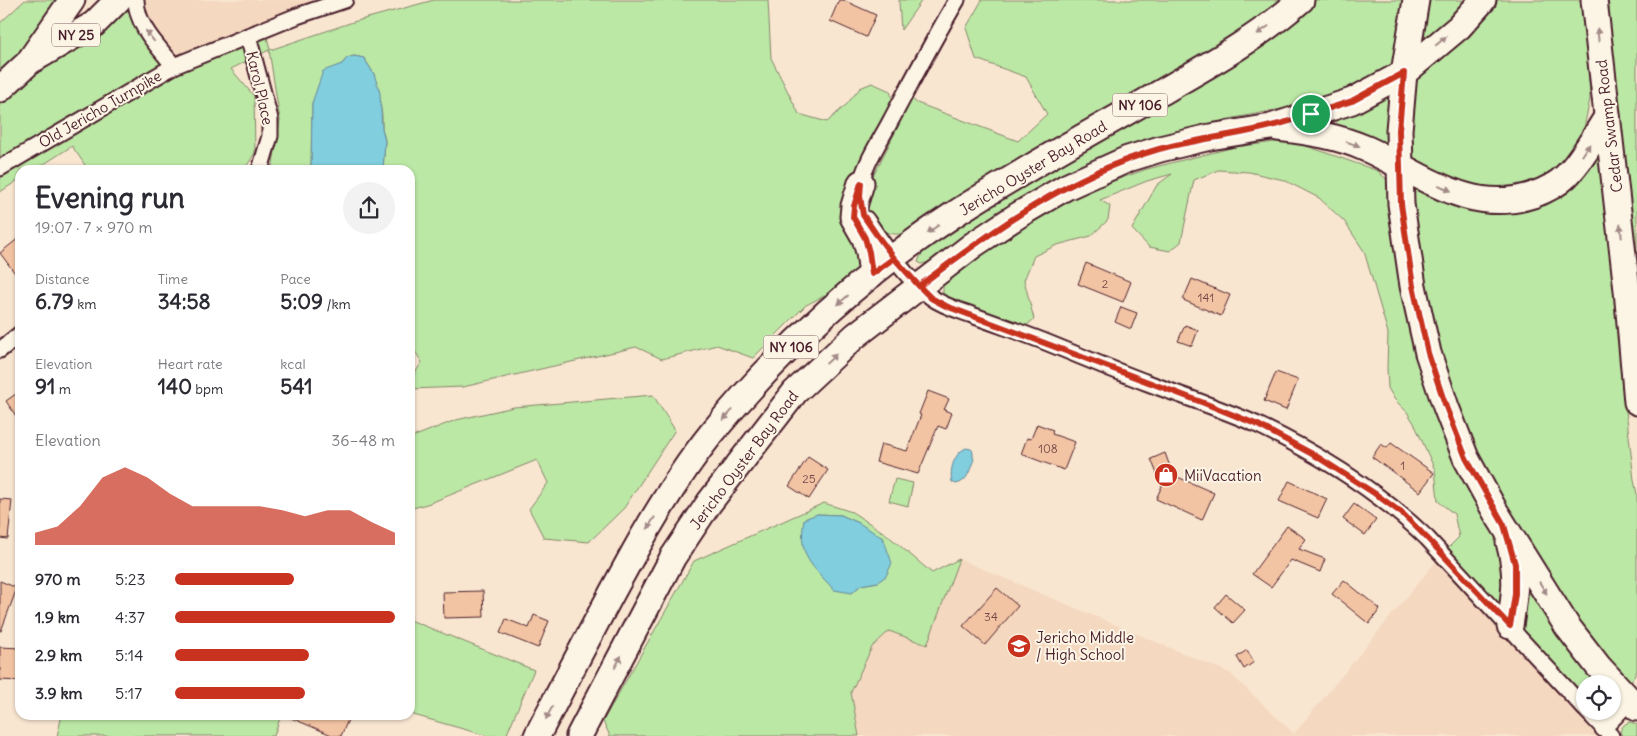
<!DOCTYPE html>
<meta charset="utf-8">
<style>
body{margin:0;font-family:Delius,sans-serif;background:#f2f2f3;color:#2b2b33;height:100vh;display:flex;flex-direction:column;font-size:19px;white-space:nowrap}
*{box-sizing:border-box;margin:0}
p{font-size:16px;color:#7c7c81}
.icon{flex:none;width:28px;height:28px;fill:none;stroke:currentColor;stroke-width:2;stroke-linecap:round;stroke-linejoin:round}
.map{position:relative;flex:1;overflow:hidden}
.drawer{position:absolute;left:15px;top:165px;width:400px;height:555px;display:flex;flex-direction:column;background:#fff;border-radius:15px;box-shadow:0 1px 4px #0004}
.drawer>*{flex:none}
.tools{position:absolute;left:1576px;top:675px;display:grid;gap:10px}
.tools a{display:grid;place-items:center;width:45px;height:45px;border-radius:50%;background:#fff;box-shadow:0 1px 4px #0004;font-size:25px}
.pin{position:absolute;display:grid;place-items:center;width:42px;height:42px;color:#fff;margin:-21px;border:2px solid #fff;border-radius:50%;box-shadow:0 1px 5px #0007}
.round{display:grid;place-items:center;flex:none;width:52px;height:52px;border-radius:26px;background:#f2f2f3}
.summary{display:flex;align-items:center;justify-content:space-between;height:85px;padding:0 20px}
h1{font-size:28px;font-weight:700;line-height:38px}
.figures{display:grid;grid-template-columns:repeat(3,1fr);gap:8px;height:85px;padding:5px 20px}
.figures div{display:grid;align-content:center}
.figures b{font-size:21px;font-weight:700}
.figures small{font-size:14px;font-weight:400}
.figures p{font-size:14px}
.chart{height:140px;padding:10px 20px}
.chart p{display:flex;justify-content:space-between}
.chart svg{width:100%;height:90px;margin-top:5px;fill:#c8321e;opacity:.7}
ul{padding:0 20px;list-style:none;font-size:16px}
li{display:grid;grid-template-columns:80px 60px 1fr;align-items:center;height:38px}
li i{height:12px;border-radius:6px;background:#c8321e}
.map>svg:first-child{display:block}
.built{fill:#f4d8c0}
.green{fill:#bce8a5;stroke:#838468;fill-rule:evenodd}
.water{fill:#80cede;stroke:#6a8896}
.building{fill:#f3c4a3;stroke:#4a1f2b}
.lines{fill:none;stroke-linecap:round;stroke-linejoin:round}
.street-casing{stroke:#4a1f2b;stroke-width:19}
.primary-casing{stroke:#4a1f2b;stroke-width:29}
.street{stroke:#fcf5e5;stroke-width:15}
.primary{stroke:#fcf5e5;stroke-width:25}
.oneway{fill:#a38a88}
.route-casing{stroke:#fff;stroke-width:10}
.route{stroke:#c8321e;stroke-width:6}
.labels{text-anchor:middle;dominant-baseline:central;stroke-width:4;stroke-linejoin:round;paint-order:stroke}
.number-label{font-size:12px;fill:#744849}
.shield{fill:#fcf5e5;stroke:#7f5f63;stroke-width:1}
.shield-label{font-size:14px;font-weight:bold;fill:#4a1f2b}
.street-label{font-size:15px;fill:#4a1f2b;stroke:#fcf5e5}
.poi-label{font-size:15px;fill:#4a1f2b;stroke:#fcf5e5;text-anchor:start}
</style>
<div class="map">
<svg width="1637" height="736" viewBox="0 0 1637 736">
<rect width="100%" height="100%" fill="#f9e6d1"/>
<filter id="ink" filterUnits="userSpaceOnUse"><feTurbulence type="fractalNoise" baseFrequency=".02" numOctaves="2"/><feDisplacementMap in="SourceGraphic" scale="10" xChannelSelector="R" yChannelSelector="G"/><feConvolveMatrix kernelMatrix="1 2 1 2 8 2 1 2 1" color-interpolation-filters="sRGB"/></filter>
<g filter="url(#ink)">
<g class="built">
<path d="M137,0H341L174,65L147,30Z"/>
<path d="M1442,554L1611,736H859L851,692L872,647L889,631L927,645L959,559L1230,673L1294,734Z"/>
</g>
<g class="green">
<path d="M25,0H68L28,62L137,0L140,18L175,65L265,28L270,50L353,22L434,0H768L771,58L799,114L827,122L847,104L860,88L872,83L890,91L892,98L856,174L860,268L836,290L806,305L753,358L717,345L662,359L636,347L463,387L410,389V381L422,362L410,344V170H383L385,141L382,128V115L374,74L364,58L354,56L347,58L342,64L334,68L312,103L311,170H272L280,120L269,50L231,69L254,96L255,153L244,170H77L85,165L72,146L35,170H20V179L0,192V23Z"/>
<path d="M899,0H922L901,30L899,2Z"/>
<path d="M982,0H1284L1229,45L908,233C874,240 863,214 869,184L912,99L917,103L1018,141L1047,114L1026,77L976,59L966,28Z"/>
<path d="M1313,0H1407L1397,67L1346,90L1297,106L1229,119L1147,141L1075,171L998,211L935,260L922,264L918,262L920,257L925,250L1068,157L1284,27Z"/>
<path d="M1424,0H1470L1423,47L1418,42Z"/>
<path d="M1494,0H1585L1590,99L1582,138L1563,168L1531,189L1497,196L1408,160L1413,75Z"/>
<path d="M1605,0H1637V309Z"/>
<path d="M1391,87L1393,149L1335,125C1340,107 1375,95 1391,87Z"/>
<path d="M1275,142L1301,144L1378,171L1387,180L1395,192L1414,303L1502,525L1508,622L1444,552L1459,537L1454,514L1438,501L1435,470L1414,423L1407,412L1395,400L1388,388L1387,368L1388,333L1364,251L1344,221L1319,198L1284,180L1249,172L1218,170L1194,180L1181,242L1170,251L1149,247L1132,229L1157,185L1172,174L1147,181L1100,200L1110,206L1108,220L1091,236L1057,245L1034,256L1024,280L1034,319L1024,328L950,301L943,295V279L1032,218L1099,186L1147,169L1235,147Z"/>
<path d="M1601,147L1624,352L1626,410L1634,480L1637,494V670L1634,677L1626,686L1582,630L1496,497L1459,411L1433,328L1418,250L1409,182L1500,212Z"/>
<path d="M653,395L675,430L624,508L589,542L544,538L529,509L548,483L537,460L430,503L410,509V438L456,420L514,407Z"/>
<path d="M895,479L913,483L908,506L889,501Z"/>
<path d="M824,503L852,512L886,534L932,573L959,559L927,645L889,631L872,647L851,692L859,736H610L603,721L694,561ZM817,514L841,515L859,523L878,582L861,585L852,593Z"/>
<path d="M1523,580L1603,684H1585V697L1518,626Z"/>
<path d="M410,620L534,670L506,736H488L410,714Z"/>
<path d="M62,715H281L274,736H57Z"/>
<path d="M1631,722L1637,725V736H1622L1620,732C1622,726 1625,723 1631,722Z"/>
</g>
<g class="water">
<path d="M354,56L364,58L374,74L380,93L382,128L385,141L383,170H311L312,103L323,71L342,64L347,58Z"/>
<path d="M966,448L971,449L973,451V457L974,459C970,469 968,482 956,484L952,482C949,470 954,453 966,448Z"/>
<path d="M817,514L841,515L859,523L883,538L892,563L886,576L878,582L861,585L852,593L834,590C810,563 798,557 804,519Z"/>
</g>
<g class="building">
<path d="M839,0H843L876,15L866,37L830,21Z"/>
<path d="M20,237V280L0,253Z"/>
<path d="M1086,263L1131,282L1123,302L1078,284Z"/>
<path d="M1192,279L1230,295L1221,316L1183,300Z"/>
<path d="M1121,307L1137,313L1131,329L1115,322Z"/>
<path d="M1185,325L1198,330L1192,346L1178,341Z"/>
<path d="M1276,372L1298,380L1286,410L1264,401Z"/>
<path d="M20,391V422L6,401Z"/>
<path d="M928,391L949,399L944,410L952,413L946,429L938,426L918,474L876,462L881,444L907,451L921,415L919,414Z"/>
<path d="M1037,424L1053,430L1052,434L1075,442L1064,470L1021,454L1027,438L1031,439Z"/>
<path d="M1391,443L1434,473L1420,492L1372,457L1381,444L1387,448Z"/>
<path d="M1165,453L1173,475L1214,493L1202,520L1156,499L1162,486L1151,459Z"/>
<path d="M808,457L828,470L809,499L789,486Z"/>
<path d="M1289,481L1327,499L1318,518L1279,501Z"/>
<path d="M0,499L12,500L8,539L0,538Z"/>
<path d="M1354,504L1376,520L1365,535L1343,519Z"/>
<path d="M1287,526L1306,539L1299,549L1325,559L1320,572L1291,560L1271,587L1252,574Z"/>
<path d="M1344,580L1380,609L1369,624L1332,594Z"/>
<path d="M0,581L17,588L1,631H0Z"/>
<path d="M997,588L1018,606L985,645L963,626Z"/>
<path d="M483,591L484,617L444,618L443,592Z"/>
<path d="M1226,594L1245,610L1233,623L1215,607Z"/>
<path d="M534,615L549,621L538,648L500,633L506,619L529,628Z"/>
<path d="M0,647L20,648V681L0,680Z"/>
<path d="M1247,650L1254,662L1244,669L1237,657Z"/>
<path d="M284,715H350L341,736H334Z"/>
</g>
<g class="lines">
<g class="street-casing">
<g id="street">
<path d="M136,0C137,27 158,46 174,66"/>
<path d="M248,36L270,119V136L260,170"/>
<path d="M0,168L174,66L297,16L345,0"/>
<path d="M860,189C862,168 880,141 890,122C912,81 933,40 957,0"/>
<path d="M866,219C883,244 906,279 931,297C943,306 958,310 972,315C996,324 1020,332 1043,341C1078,355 1113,370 1148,383C1185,397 1222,409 1258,425C1319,454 1378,491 1427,538L1585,709"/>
<path d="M0,350L20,334"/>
<path d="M1587,711L1611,736"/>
<path d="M1603,729L1630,701"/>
</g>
</g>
<g class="primary-casing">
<g id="primary">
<path d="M1416,0L1404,73L1399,130L1401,204L1413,286L1428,353L1446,407L1466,458L1495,511L1567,626L1598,666L1637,708"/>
<path d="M1594,0L1627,290L1637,402"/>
<path d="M34,59L94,24L118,0"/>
<path d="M0,89L28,63L72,0"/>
<path d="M1278,128C1309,132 1338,136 1367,149C1422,174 1470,216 1533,195C1544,191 1557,185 1566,176C1583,159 1594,137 1607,117"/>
<path d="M861,183L854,206L853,217L865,238L869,252L872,274"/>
<path d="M1509,542C1518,575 1515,593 1510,626"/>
<path d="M537,736C566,680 595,623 626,567C651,521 678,475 711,434C780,350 863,274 953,215C1020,171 1091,133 1160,93C1209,65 1258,38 1301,0"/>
<path d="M579,736L673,557L709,503L795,392L855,336L973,245L1020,214L1066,187L1128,159L1160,149L1210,137L1271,127L1352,101L1404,73L1459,27L1483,0"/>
</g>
</g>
<use href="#street" class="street"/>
<use href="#primary" class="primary"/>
</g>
<defs><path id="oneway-solid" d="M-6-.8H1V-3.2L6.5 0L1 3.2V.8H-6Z" transform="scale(1.25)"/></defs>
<g class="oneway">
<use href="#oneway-solid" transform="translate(1263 30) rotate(145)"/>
<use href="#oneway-solid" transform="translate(1598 35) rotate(-96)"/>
<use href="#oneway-solid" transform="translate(150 36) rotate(-128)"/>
<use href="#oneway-solid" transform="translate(1441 41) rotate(-40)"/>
<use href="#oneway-solid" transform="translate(1353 144) rotate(19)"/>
<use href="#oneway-solid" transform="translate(1586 150) rotate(-57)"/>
<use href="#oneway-solid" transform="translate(1445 188) rotate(25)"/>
<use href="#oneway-solid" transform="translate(933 229) rotate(144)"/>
<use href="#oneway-solid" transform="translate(1621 231) rotate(-96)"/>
<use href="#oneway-solid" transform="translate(843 300) rotate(138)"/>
<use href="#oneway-solid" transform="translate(831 359) rotate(-43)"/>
<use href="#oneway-solid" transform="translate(728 415) rotate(132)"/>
<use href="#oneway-solid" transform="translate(651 523) rotate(122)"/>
<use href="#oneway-solid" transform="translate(1543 588) rotate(58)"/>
<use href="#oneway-solid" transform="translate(618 662) rotate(-62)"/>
<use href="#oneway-solid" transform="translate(549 713) rotate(118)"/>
</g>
</g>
<g class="lines" filter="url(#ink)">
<g class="route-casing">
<path id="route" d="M1311,114C1298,118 1285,123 1271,126C1234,136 1196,139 1159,149C1069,175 993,230 919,286L894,258L872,274L869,252L865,238L853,217L854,206L861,183L860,196L863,215L876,234L894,258L919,286L931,298L946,306L1204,403L1258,425L1316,456L1374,493L1403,514L1427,538L1510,626L1515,594V564L1504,525L1466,458L1446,407L1428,353L1413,286L1401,204L1399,130L1404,73L1352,101L1311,114"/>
</g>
<use href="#route" class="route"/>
</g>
<defs>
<g id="shop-disc" transform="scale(1.25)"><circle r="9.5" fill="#c8321e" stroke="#fcf5e5"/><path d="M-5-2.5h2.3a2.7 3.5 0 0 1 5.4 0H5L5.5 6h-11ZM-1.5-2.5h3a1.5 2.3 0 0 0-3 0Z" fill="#fff"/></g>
<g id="school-disc" transform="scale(1.25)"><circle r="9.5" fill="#c8321e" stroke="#fcf5e5"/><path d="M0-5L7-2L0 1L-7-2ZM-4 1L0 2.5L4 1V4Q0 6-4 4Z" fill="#fff"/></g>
</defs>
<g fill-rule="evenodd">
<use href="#shop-disc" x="1166" y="475"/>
<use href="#school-disc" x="1019" y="646"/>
</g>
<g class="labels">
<g class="number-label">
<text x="1105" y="283">2</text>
<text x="1206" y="297">141</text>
<text x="1048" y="448">108</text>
<text x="1403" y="465">1</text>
<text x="809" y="478">25</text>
<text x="991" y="616">34</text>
</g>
<g class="shield">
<rect x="52" y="23.5" width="48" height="23" rx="4"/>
<rect x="1112.5" y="93.5" width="55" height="23" rx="4"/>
<rect x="763.5" y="335.5" width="55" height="23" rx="4"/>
</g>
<g class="shield-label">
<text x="76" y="35">NY 25</text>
<text x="1140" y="105">NY 106</text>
<text x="791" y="347">NY 106</text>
</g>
<g class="street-label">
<text transform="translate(260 88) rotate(77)">Karol Place</text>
<text transform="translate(100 109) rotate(-30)">Old Jericho Turnpike</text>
<text transform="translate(1609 126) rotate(-97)">Cedar Swamp Road</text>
<text transform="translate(1033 168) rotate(-31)">Jericho Oyster Bay Road</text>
<text transform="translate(744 460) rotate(-53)">Jericho Oyster Bay Road</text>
</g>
<g class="poi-label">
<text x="1184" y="475">MiiVacation</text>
<text x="1036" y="637">Jericho Middle<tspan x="1036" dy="17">/ High School</tspan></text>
</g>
</g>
</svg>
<div class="tools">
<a><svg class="icon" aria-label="locate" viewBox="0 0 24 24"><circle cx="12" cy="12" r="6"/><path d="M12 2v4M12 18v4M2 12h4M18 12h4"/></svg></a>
</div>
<div class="pin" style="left:1311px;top:114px;background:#1e9e55"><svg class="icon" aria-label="arrive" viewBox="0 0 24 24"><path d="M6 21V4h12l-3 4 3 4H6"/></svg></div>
<section class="drawer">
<div class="summary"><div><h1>Evening run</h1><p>19:07 · 7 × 970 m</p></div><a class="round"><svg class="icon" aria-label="share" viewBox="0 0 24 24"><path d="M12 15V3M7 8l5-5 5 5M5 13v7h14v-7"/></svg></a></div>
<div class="figures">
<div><p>Distance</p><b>6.79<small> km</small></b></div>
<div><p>Time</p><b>34:58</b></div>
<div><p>Pace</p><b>5:09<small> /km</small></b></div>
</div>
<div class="figures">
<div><p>Elevation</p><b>91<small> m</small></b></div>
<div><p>Heart rate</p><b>140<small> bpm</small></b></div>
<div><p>kcal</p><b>541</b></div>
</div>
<div class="chart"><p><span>Elevation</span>36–48 m</p>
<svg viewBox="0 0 160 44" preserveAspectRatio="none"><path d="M0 44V38L10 35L20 25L30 11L40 6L50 11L60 19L70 25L80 25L90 25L100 25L110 27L120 30L130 27L140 27L150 33L160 38V44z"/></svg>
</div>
<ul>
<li><b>970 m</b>5:23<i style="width:54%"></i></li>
<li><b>1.9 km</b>4:37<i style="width:100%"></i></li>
<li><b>2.9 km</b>5:14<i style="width:61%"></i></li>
<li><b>3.9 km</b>5:17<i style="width:59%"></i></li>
</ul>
</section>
</div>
